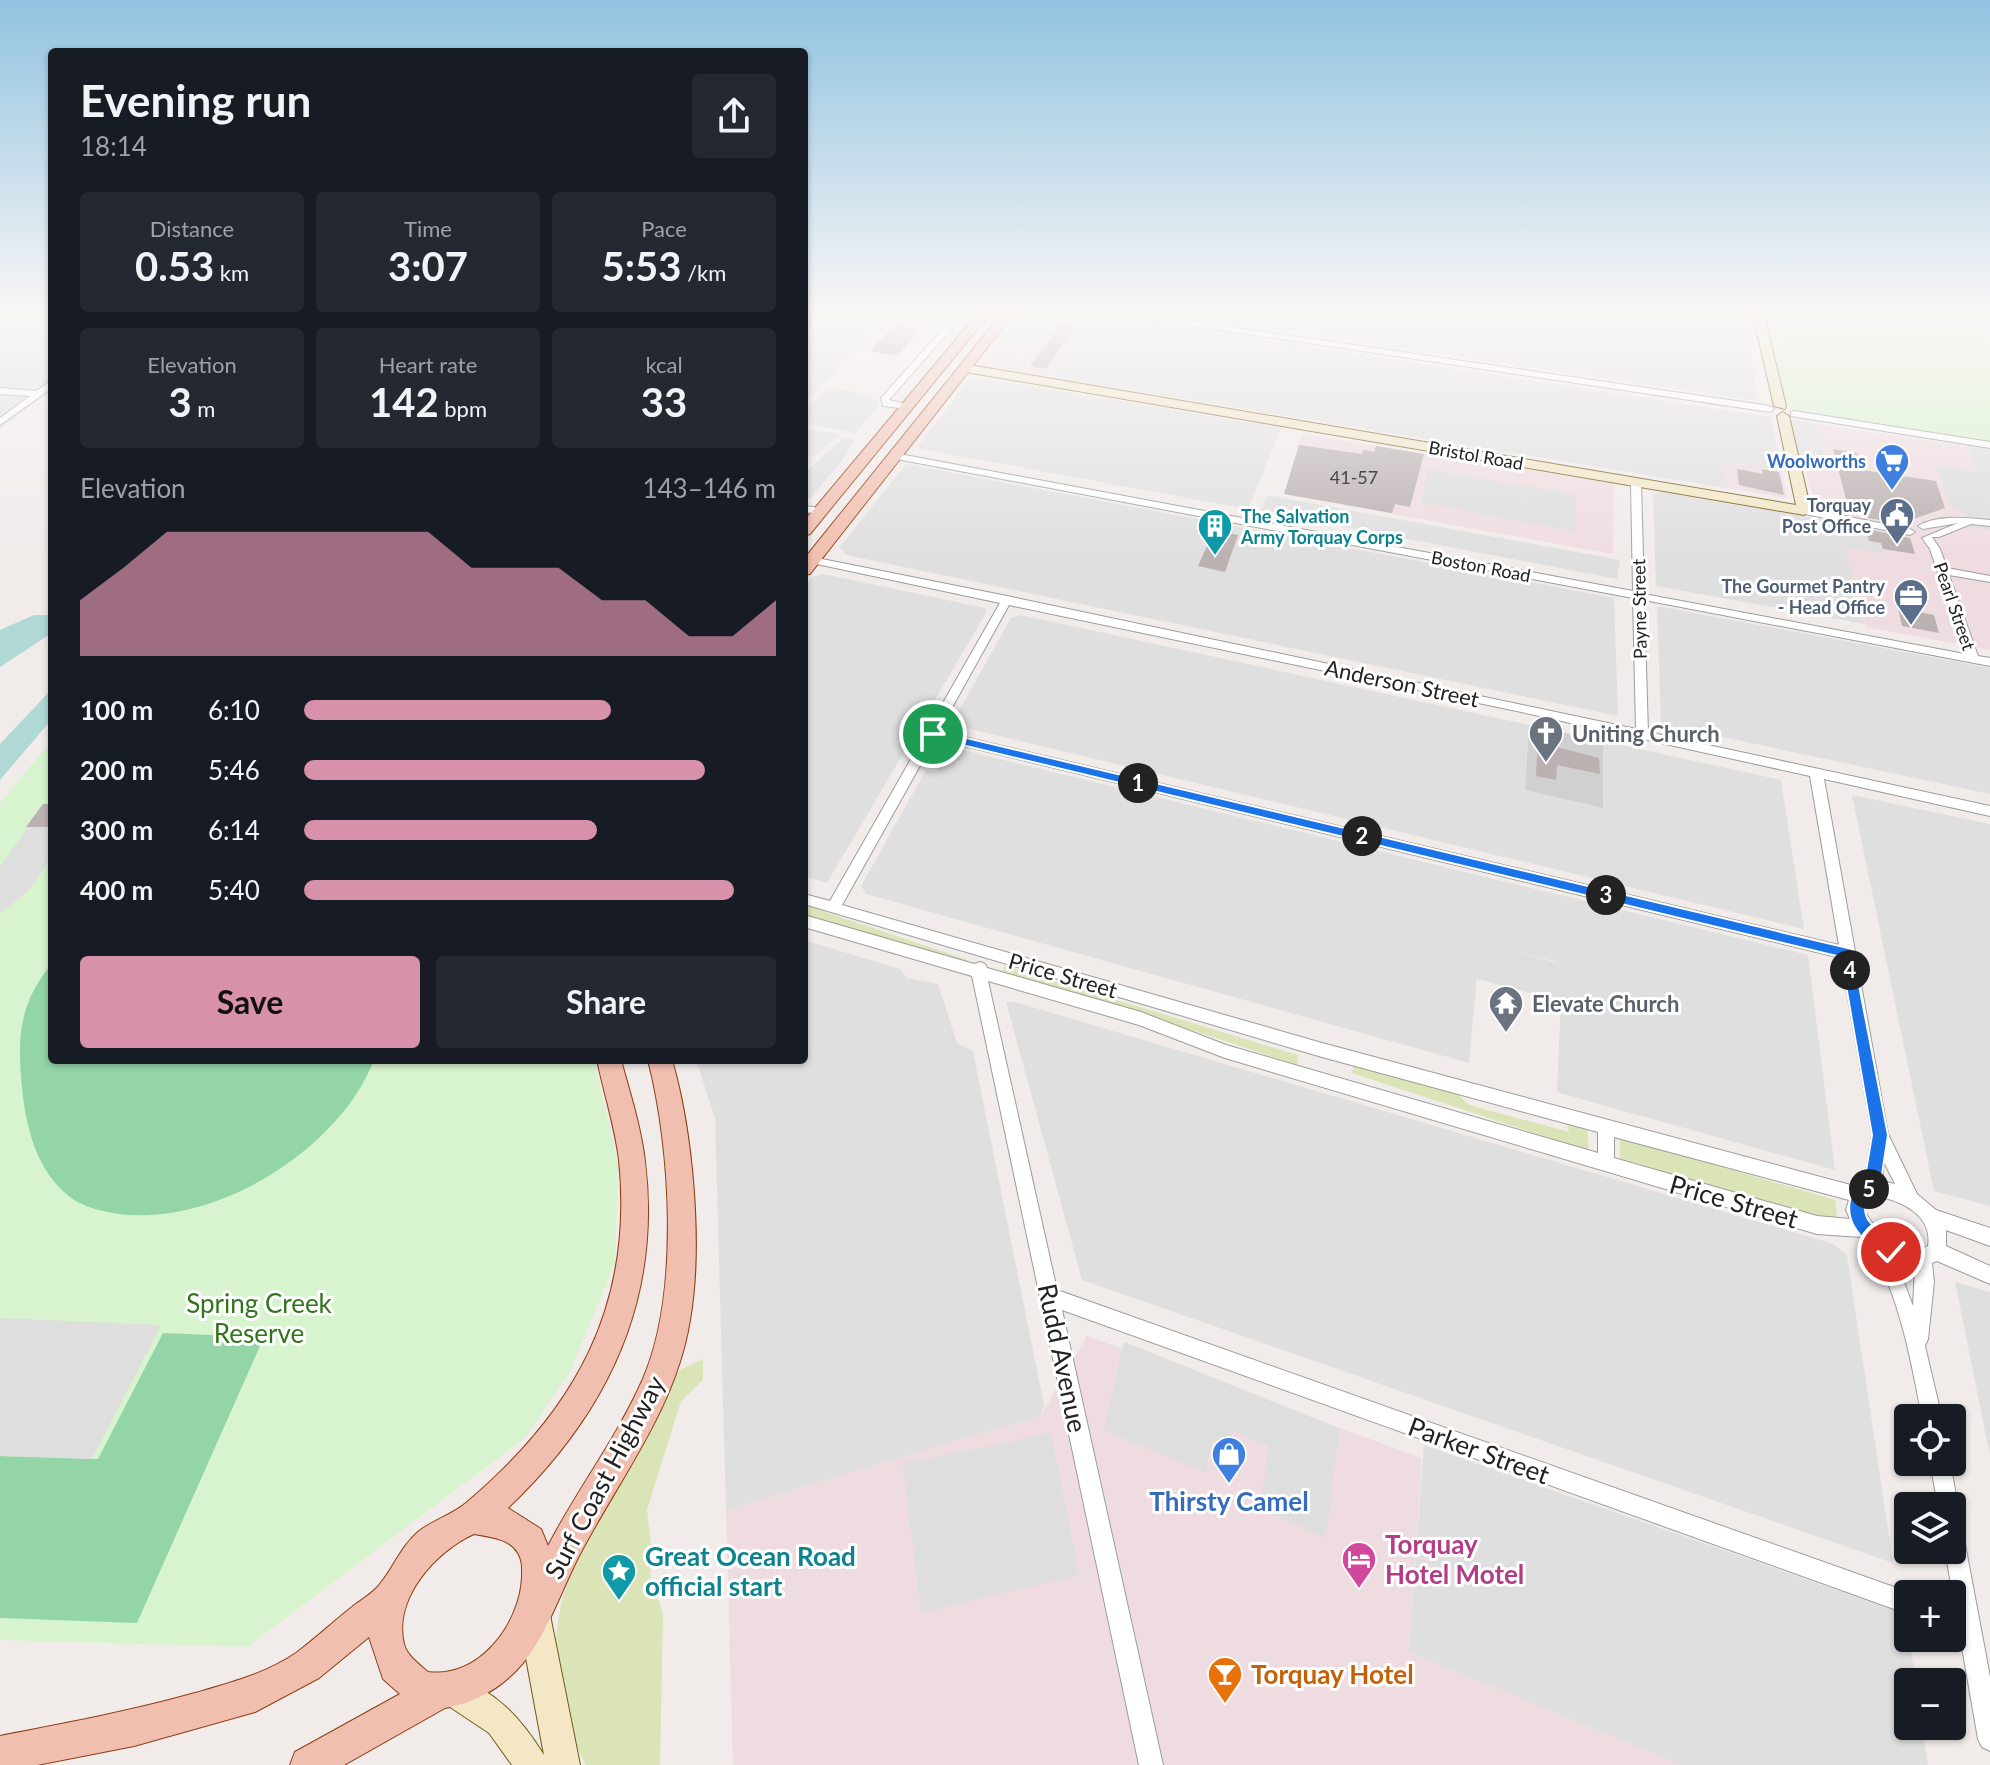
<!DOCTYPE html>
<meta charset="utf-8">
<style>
body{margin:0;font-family:Lato,sans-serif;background:#242831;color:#f1f3f6;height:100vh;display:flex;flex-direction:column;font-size:30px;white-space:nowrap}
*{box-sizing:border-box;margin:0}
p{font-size:26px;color:#9ea1a6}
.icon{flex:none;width:44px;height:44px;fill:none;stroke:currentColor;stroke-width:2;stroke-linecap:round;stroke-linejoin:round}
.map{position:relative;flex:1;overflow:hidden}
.side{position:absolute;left:48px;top:48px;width:760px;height:1016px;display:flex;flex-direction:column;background:#171b24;border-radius:8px;box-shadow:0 2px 6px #0004}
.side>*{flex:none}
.buttons{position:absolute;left:1894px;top:1404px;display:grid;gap:16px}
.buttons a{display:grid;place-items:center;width:72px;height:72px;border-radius:8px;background:#171b24;box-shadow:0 2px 6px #0004;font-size:40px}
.pin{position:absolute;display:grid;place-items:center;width:68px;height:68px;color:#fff;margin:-34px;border:4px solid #fff;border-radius:50%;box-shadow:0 2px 8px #0007}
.km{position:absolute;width:40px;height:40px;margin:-20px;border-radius:50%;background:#222;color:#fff;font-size:22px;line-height:40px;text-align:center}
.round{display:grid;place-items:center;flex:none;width:84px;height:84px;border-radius:8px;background:#242831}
.headline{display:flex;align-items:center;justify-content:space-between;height:136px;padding:0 32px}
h1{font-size:44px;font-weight:700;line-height:60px}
.metrics{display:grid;grid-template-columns:repeat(3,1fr);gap:12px;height:136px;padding:8px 32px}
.metrics div{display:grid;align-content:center;border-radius:8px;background:#242831;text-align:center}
.metrics b{font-size:40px;font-weight:700}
.metrics small{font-size:22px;font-weight:400}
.metrics p{font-size:22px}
.chart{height:224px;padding:16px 32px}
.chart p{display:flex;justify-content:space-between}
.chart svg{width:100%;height:144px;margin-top:8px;fill:#d891aa;opacity:.7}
.cta{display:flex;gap:16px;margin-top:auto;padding:16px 32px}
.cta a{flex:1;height:92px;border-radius:8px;background:#d891aa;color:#111;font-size:32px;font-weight:700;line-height:92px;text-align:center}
.cta a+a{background:#242831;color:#f1f3f6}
ul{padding:0 32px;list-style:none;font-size:26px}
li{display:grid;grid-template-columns:128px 96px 1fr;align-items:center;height:60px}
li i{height:20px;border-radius:10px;background:#d891aa}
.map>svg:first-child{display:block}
.residential{fill:#e0dfdf}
.commercial{fill:#efdce1}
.religious{fill:#d0d0d0}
.grass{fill:#dbe4b7}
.park{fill:#d7f4ce}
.pitch{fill:#93d5a6}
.parking{fill:#dedede}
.water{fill:#b0d9d5}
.building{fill:#bab1b0}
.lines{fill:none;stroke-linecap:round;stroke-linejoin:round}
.street-casing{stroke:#9c9c9c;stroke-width:2}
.secondary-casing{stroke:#6e5b14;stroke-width:2}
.primary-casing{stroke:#8d3e13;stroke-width:2}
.street{fill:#fff;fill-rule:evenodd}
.secondary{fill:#f3e7c6;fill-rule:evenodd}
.primary{fill:#f1bfaf;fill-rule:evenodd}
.route{fill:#1a73e8;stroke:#fff;stroke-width:2}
.labels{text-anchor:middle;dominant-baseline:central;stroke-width:6;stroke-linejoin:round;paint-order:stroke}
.far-street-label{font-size:18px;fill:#222;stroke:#fff}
.far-shop-label{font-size:18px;font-weight:bold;fill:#366cbe;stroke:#fff;text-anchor:end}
.number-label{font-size:18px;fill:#484646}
.far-service-label{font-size:18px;font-weight:bold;fill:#4e5e75;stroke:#fff;text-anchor:end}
.far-culture-label{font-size:18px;font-weight:bold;fill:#0d838f;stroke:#fff;text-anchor:start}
.street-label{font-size:22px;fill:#222;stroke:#fff}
.worship-label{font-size:22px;font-weight:bold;fill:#5b616d;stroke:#fff;text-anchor:start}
.near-street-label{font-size:26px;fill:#222;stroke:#fff}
.near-park-label{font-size:26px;fill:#30751b;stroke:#fff}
.near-shop-label{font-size:26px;font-weight:bold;fill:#366cbe;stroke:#fff}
.near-hotel-label{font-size:26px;font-weight:bold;fill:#b23c85;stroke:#fff;text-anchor:start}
.near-culture-label{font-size:26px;font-weight:bold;fill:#0d838f;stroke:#fff;text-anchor:start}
.near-food-label{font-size:26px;font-weight:bold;fill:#c56008;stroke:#fff;text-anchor:start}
</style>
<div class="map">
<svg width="1990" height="1765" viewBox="0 0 1990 1765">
<rect width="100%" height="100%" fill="#f1ecea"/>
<g class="residential">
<path d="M0,311H52V397L43,396L0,430Z"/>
<path d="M804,311H949L935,326L886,318L804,405Z"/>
<path d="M1026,311H1072L1771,417L1782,471L1723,462L1726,488L1050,377L1067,352L1000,341Z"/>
<path d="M1154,311H1637L1748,326L1757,401Z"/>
<path d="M982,378L1281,428L1248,509L921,449L919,445L968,381Z"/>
<path d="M1791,420L1817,424L1828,465L1799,461Z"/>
<path d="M804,428L840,434L814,457L804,455Z"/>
<path d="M906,464L1614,598L1618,716L846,555L840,547Z"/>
<path d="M1660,492L1839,522L1865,624L1656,586L1653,495Z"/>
<path d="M1267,495L1620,560L1617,579L1261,511Z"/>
<path d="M824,574L985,608L986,613L827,883L804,876V587L812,577Z"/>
<path d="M1657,606L1990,668V794L1661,724Z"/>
<path d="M1021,615L1529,725L1525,790L1603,808V741L1781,780L1804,929L958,726L953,721L1011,618Z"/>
<path d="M950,747L1808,955L1835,1170L1609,1107V1005L1556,991L1557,962L1480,943L1469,1063L866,894L861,886L926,770L936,772Z"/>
<path d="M1852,795L1990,824V1206L1934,1191Z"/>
<path d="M804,940L900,969L907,978L938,984L957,1043L973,1051L1044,1405L1041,1416L726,1510L715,1118L696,1060H804Z"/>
<path d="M1006,1002H1015L1834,1244L1847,1255L1893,1563L1082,1280Z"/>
<path d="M1955,1282L1990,1292V1456Z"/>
<path d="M1424,1445L1905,1614L1916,1682H1908V1726H1922L1928,1765H1681L1408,1652Z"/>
</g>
<g class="commercial">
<path d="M1000,341L1067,352L1050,377L981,366Z"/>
<path d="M1817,424L1990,450V650L1866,627L1836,511L1815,507L1804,461L1828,465Z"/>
<path d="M1302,434L1614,484L1613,554L1284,494Z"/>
<path d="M1722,462L1782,471L1787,498L1726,488Z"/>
<path d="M1087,1336L1422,1458L1408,1652L1681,1765H733L726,1510L1041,1416Z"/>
</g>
<path class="religious" d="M1529,725L1603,741V808L1525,790Z"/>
<g class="grass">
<path d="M804,905L968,960L966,964L804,916Z"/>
<path d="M1004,966L1298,1055L1297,1065L1147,1015L1003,973Z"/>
<path d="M1354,1065L1458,1094L1469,1105L1569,1132L1567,1122L1587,1128L1589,1151L1352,1073Z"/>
<path d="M1620,1137L1835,1200L1838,1223L1620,1158Z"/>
<path d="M703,1359V1380L681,1401L647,1510L652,1553L650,1576L663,1613L660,1765H586C548,1695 545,1619 582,1547C600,1513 624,1481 642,1446C653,1425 662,1401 673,1379L680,1370Z"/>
</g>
<g class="park">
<path d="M1764,311H1990V441L1796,410L1786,403L1781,395Z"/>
<path d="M52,740V1060H594L618,1162L615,1263L571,1369L526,1437L247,1647L0,1640V803Z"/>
</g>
<g class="pitch">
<path d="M52,963V1060H374C339,1150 216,1226 119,1214C100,1211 78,1206 64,1192C35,1165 26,1126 22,1088C17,1036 19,1004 52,963Z"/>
<path d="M163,1333L264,1337L137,1623L0,1618V1456L98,1459Z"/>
</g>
<g class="parking">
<path d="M827,387L871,395L880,405L855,433L804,423V412Z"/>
<path d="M844,438L854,440L847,454L810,499L804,498V473Z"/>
<path d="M1968,446L1990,450V530L1969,527L1962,510L1951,508L1935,465L1978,472Z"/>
<path d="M1428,469L1576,495V531L1421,503Z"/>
<path d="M1841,527L1866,531L1869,541L1881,543L1884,553L1846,548Z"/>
<path d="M28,827H52V857L28,891L0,914V867Z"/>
<path d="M1480,942L1557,963V991L1609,1005V1107L1557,1092L1561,1001L1477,979Z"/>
<path d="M0,1318L161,1325L92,1459L0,1456Z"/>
<path d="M1124,1342L1339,1428L1326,1538L1260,1509L1269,1446L1233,1431L1230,1448L1212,1441L1206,1473L1104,1430Z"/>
<path d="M1051,1433L1079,1575L921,1613L903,1464Z"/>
</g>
<g class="water">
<path d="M34,615H52V633L0,667V630Z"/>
<path d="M52,689V719L0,780V744Z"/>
</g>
<g class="building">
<path d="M896,324L917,329L911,336L915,337L897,356L870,351Z"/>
<path d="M1060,325L1075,327L1046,369L1030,366Z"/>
<path d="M1299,445L1362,454L1363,450L1374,452L1376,446L1424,454L1410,507L1395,504L1392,513L1284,494Z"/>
<path d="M1833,449L1857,453L1862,470L1936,481L1945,508L1905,522L1906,525L1863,517L1861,510L1852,508L1847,503Z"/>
<path d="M1737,469L1763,474L1762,469L1779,472L1784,495L1739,485Z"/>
<path d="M1866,529L1910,538L1915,554L1883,549L1881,543L1869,541Z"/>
<path d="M1214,530L1238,535L1225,572L1198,566Z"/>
<path d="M1898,608L1934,615L1939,633L1902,626Z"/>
<path d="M1538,742L1599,758L1600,774L1557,765L1556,780L1536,776Z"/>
<path d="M43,804H52V827H26Z"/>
</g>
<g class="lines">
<g class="street-casing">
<g id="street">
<path d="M825,311H833L804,337V331Z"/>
<path d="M959,311H967L889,400L909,405V409L883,406L881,398Z"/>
<path d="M1103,311H1121L1770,406L1774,409L1770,412L1107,313Z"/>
<path d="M1674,311H1694L1759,319L1763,321L1759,323L1678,313Z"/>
<path d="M52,381V388L0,425V418L30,396L0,394V388L36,391Z"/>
<path d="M1794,411L1990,442V448L1791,416V412Z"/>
<path d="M894,453L1633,591L1631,482L1636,479L1641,482L1644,594L1965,654L1930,549L1922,538L1958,523L1923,529L1918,526C1939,514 1967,518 1990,520V526L1971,524L1939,537H1932L1940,549L1947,568L1990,576V582L1949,575L1978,656L1990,658V666L1644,600L1648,732L1990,806V816L1824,779L1888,1134L1917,1194L1936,1210L1990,1228V1246L1946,1230V1246L1990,1266V1284L1937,1261L1932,1263L1934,1282L1928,1339L1925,1346L1942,1418H1922C1912,1365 1897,1277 1861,1237L1817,1234L1225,1058L1139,1025L988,981L1057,1290L1908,1592L1912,1594H1908V1614L1062,1310L1163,1765H1139L972,976L804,927V915L974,964L980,962L985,964L987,968L1141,1012L1226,1045L1598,1153V1132L1322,1057L804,904V894L830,901L1000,603L812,563L807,560L812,557L1007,596L1636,729L1633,598L891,458L889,456ZM1009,605L1512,710L1810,776L1839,945L939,731ZM935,739L1841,958L1872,1135L1864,1183L1858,1187L1322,1043L842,905ZM1614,1137L1849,1200L1846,1210L1850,1219L1817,1216L1614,1158ZM1884,1162L1895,1184L1882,1181ZM1873,1196C1900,1199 1933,1215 1928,1246C1902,1261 1875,1231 1864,1210L1866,1200ZM1897,1264L1915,1268L1913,1306Z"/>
<path d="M804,506L820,508L825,511L820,514L804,512Z"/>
<path d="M1804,508L1910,529L1915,532L1910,535L1800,513V509Z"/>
<path d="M1930,1462H1950L1958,1506L1955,1513L1952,1515V1506H1938Z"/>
<path d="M1952,1518L1959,1521L1962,1528L1990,1677V1751L1982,1747L1978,1739L1945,1550H1952Z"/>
</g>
</g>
<g class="secondary-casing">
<g id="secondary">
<path d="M1752,311H1763L1786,406L1785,409L1774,406Z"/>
<path d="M964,364L1796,505L1777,416L1783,412L1789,416L1811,511L1804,515L960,371V365Z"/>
<path d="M534,1599L545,1604L550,1615L580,1765H512L489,1733L441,1701L436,1690L441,1679L452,1674C496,1692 519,1715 544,1755L518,1615L523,1604Z"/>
</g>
</g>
<g class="primary-casing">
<g id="primary">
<path d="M980,311H992L810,534L804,536V521Z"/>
<path d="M1004,311H1016L810,574L804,575V559Z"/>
<path d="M597,1060H621C630,1093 641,1127 645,1161C662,1299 608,1413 508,1508L541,1529L548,1546C577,1490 616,1439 642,1381C680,1296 671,1149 648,1060H672C693,1132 703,1246 690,1320C676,1408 619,1479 579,1556C562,1589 546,1636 523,1663C503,1687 476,1703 445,1708L344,1765H290L295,1752L400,1694L383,1679L369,1637L319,1678L255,1712L134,1746L37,1765H0V1736C66,1723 131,1711 195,1693C230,1683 265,1674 296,1653C315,1639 333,1622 352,1607C361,1600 373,1593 380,1584C394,1567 401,1546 419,1531C434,1520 453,1514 466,1503C575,1411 634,1306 619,1160C615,1127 604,1093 597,1060ZM474,1534C490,1537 509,1538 518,1553C523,1561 522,1569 522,1577C520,1624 479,1679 428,1672C419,1664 407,1656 404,1644C393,1598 436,1551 474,1534Z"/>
</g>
</g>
<use href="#street" class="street"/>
<use href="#secondary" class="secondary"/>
<use href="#primary" class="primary"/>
</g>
<linearGradient id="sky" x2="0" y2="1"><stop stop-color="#91c3e0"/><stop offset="0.56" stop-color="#f9f6f6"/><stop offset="1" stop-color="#f9f6f6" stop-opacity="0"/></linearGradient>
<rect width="1990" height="558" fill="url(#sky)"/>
<path class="route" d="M933,730L1852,949L1888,1135L1880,1188L1877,1193L1866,1200C1859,1228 1889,1231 1899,1252L1896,1258H1885C1862,1238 1840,1223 1853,1190L1864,1183L1872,1135L1841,957L929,737L927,734Z"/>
<defs>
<g id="supermarket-pin" transform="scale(1.8)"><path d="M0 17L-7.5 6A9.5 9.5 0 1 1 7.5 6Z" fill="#3f7fe0" stroke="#fff"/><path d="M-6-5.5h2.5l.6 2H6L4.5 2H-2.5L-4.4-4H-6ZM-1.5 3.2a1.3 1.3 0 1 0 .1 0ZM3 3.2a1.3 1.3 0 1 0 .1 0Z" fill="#fff"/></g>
<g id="civic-pin" transform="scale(1.8)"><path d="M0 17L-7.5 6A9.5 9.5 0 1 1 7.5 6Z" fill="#5c6f8a" stroke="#fff"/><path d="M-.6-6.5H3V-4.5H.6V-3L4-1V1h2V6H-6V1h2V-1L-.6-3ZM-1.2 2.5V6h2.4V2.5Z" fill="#fff"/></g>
<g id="building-pin" transform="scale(1.8)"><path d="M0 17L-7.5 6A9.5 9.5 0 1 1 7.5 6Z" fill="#0f9aa8" stroke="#fff"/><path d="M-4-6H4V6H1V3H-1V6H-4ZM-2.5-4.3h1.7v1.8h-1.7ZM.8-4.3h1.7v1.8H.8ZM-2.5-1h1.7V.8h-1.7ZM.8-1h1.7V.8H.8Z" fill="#fff"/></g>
<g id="office-pin" transform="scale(1.8)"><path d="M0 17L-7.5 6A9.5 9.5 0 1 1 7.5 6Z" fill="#5c6f8a" stroke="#fff"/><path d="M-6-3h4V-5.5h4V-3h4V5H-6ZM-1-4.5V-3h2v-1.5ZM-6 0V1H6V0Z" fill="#fff"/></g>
<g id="church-pin" transform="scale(1.8)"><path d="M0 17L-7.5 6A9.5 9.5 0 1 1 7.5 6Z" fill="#6b7280" stroke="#fff"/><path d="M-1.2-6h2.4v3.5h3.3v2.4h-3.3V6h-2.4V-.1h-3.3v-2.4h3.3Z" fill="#fff"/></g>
<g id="temple-pin" transform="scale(1.8)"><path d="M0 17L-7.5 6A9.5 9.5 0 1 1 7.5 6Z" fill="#6b7280" stroke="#fff"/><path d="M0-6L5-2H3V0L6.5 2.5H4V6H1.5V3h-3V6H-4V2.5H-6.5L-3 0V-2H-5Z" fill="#fff"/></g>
<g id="shop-pin" transform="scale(1.8)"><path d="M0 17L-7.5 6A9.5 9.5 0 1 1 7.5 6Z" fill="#3f7fe0" stroke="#fff"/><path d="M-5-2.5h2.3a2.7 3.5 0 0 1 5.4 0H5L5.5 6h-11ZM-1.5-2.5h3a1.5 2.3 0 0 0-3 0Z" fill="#fff"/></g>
<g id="hotel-pin" transform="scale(1.8)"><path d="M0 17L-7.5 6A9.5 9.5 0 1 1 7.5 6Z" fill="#d1479c" stroke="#fff"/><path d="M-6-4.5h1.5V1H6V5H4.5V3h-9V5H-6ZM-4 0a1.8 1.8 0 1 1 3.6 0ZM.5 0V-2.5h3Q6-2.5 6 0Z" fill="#fff"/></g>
<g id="sight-pin" transform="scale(1.8)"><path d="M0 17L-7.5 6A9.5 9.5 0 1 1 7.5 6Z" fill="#0f9aa8" stroke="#fff"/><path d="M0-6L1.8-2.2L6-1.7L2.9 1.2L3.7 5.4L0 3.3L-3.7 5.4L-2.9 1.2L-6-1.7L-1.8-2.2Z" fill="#fff"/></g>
<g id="bar-pin" transform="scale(1.8)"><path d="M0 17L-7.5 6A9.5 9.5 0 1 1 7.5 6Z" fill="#e8710a" stroke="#fff"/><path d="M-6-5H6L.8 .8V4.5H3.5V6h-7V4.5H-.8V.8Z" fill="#fff"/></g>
</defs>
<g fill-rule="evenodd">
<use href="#supermarket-pin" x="1892" y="461"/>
<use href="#civic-pin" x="1897" y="515"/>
<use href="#building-pin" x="1215" y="526"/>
<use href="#office-pin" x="1911" y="596"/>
<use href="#church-pin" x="1546" y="733"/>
<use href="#temple-pin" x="1506" y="1003"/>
<use href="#shop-pin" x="1229" y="1454"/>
<use href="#hotel-pin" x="1359" y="1559"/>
<use href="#sight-pin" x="619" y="1571"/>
<use href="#bar-pin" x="1225" y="1674"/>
</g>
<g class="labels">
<g class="far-street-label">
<text transform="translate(1476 455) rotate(10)">Bristol Road</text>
<text transform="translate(1481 566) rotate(11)">Boston Road</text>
<text transform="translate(1955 606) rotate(71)">Pearl Street</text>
<text transform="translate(1639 609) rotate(-91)">Payne Street</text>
</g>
<g class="far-shop-label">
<text x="1866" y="461">Woolworths</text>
</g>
<g class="number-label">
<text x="1354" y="477">41-57</text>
</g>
<g class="far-service-label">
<text x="1871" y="505">Torquay<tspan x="1871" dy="21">Post Office</tspan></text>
<text x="1885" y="586">The Gourmet Pantry<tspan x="1885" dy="21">- Head Office</tspan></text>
</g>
<g class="far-culture-label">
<text x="1241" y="516">The Salvation<tspan x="1241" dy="21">Army Torquay Corps</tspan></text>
</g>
<g class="street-label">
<text transform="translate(1402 683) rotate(12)">Anderson Street</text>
<text transform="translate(1063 975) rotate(16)">Price Street</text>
</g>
<g class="worship-label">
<text x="1572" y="733">Uniting Church</text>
<text x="1532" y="1003">Elevate Church</text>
</g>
<g class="near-street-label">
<text transform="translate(1734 1201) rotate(16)">Price Street</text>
<text transform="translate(1063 1358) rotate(78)">Rudd Avenue</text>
<text transform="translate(1479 1450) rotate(20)">Parker Street</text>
<text transform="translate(604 1477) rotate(-62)">Surf Coast Highway</text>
</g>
<g class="near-park-label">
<text x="259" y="1303">Spring Creek<tspan x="259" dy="30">Reserve</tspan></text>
</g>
<g class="near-shop-label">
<text x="1229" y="1501">Thirsty Camel</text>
</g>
<g class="near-hotel-label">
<text x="1385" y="1544">Torquay<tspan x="1385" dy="30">Hotel Motel</tspan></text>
</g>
<g class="near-culture-label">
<text x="645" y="1556">Great Ocean Road<tspan x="645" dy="30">official start</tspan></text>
</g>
<g class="near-food-label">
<text x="1251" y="1674">Torquay Hotel</text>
</g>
</g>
</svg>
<div class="buttons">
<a><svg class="icon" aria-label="locate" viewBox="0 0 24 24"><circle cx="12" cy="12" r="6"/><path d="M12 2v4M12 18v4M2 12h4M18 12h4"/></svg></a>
<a><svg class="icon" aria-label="layers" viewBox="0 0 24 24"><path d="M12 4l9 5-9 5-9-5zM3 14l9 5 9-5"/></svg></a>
<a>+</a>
<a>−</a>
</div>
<div class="pin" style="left:933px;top:734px;background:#1e9e55"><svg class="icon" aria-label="arrive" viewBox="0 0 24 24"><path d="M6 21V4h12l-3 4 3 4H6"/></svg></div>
<div class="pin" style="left:1891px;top:1252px;background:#d93025"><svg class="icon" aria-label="check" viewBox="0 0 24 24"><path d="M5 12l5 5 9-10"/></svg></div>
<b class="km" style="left:1138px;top:783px">1</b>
<b class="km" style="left:1362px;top:836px">2</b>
<b class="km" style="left:1606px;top:895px">3</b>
<b class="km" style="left:1850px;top:970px">4</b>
<b class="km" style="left:1869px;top:1189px">5</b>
<section class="side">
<div class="headline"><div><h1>Evening run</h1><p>18:14</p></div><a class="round"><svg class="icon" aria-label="share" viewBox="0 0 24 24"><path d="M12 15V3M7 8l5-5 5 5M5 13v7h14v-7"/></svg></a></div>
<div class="metrics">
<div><p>Distance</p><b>0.53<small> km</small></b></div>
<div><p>Time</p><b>3:07</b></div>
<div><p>Pace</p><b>5:53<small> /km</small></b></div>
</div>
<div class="metrics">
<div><p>Elevation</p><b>3<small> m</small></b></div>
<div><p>Heart rate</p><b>142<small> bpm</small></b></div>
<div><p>kcal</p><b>33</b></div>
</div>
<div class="chart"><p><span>Elevation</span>143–146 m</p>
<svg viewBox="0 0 160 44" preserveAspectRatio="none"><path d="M0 44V27L10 17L20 6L30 6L40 6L50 6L60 6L70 6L80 6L90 17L100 17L110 17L120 27L130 27L140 38L150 38L160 27V44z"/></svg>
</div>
<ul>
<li><b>100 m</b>6:10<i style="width:65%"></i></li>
<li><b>200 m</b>5:46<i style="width:85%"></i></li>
<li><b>300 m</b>6:14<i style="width:62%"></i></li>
<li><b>400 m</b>5:40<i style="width:91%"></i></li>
</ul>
<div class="cta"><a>Save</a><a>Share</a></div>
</section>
</div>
